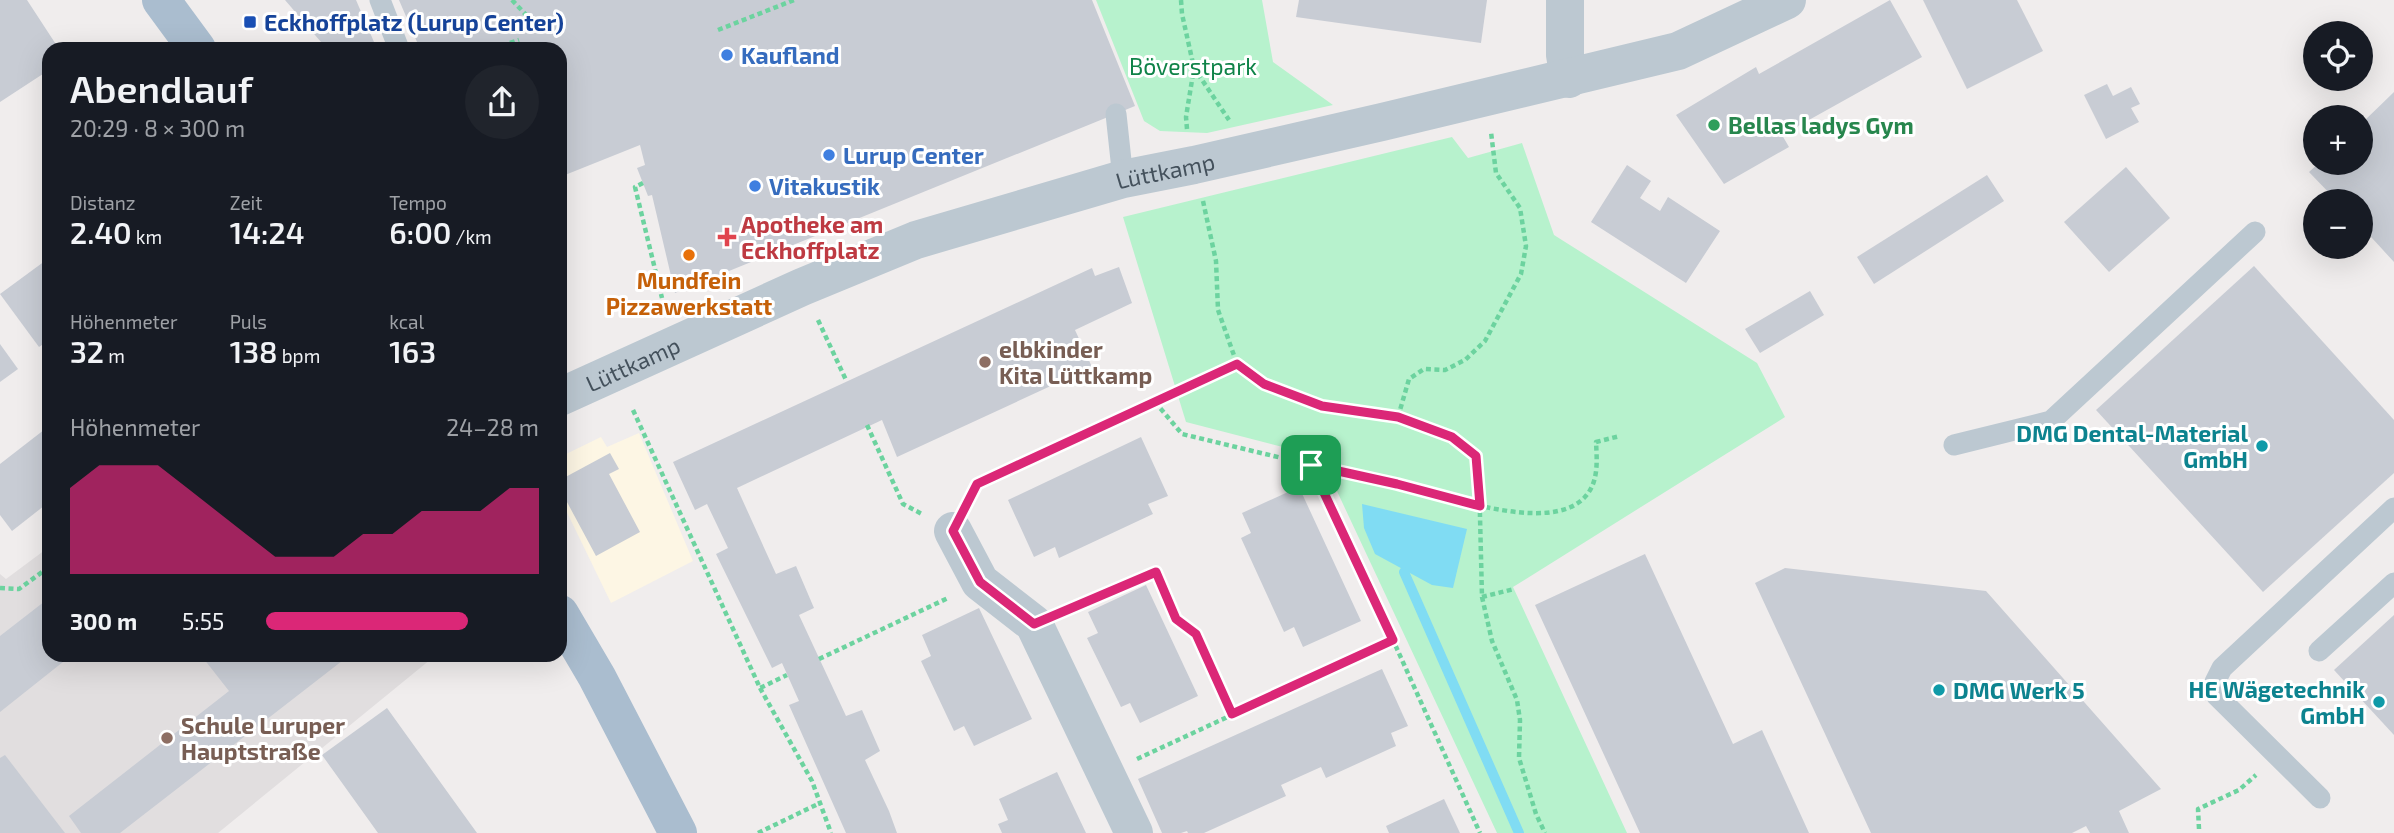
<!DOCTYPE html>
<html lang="de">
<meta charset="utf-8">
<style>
body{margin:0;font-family:"Exo 2",sans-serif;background:#20242c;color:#f1f3f6;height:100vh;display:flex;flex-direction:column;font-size:26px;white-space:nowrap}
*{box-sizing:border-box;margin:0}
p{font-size:23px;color:#9ea1a6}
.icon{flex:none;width:38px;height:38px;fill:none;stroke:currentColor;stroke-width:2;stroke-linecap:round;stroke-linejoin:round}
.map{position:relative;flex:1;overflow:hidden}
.sheet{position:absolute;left:42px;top:42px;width:525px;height:620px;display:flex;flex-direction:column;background:#171b24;border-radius:21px;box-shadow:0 7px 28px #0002}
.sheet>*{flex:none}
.tools{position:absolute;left:2303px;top:21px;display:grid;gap:14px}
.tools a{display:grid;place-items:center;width:70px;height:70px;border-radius:50%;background:#171b24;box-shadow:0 7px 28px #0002;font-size:35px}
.pin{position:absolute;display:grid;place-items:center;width:60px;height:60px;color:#fff;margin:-30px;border-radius:14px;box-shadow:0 4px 10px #0006}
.round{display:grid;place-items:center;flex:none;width:74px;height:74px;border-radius:37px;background:#20242c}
.summary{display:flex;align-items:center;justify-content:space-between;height:119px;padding:0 28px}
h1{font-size:38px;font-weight:600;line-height:52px}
.metrics{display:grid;grid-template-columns:repeat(3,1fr);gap:10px;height:119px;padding:7px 28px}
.metrics div{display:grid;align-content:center}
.metrics b{font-size:30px;font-weight:600}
.metrics small{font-size:19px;font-weight:400}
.metrics p{font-size:19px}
.chart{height:196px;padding:14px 28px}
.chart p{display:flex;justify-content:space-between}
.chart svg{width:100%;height:126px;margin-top:7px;fill:#db2777;opacity:.7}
ul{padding:0 28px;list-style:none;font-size:23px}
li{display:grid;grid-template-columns:112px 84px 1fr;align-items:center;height:52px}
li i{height:18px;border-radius:9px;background:#db2777}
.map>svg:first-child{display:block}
.commercial{fill:#fdf6e4}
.education{fill:#e1dedf}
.green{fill:#b7f2cd}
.water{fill:#80dcf3}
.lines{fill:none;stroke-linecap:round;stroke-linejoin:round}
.stream{stroke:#80dcf3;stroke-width:10}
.building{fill:#c8ccd4}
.path{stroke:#6cd39f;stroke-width:4.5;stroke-dasharray:5 3.5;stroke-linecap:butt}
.lane{stroke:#bcc8d1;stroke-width:21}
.street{stroke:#bcc8d1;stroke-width:38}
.primary{stroke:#aabdcf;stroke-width:38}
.route-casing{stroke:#fff;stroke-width:14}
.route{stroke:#db2777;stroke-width:9}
.transit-dot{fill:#1a4fb4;stroke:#fff;stroke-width:2.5}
.shop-dot{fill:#3f7fe0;stroke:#fff;stroke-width:2.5}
.leisure-dot{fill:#2e9e5b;stroke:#fff;stroke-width:2.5}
.health-dot{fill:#e0444e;stroke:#fff;stroke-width:2.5}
.food-dot{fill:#e8710a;stroke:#fff;stroke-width:2.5}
.education-dot{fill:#8d6e63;stroke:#fff;stroke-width:2.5}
.culture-dot{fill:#0f9aa8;stroke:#fff;stroke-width:2.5}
.labels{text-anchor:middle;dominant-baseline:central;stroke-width:6;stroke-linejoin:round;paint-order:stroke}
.transit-label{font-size:23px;font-weight:bold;fill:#164399;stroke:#fff;text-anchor:start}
.shop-label{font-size:23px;font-weight:bold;fill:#366cbe;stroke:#fff;text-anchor:start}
.park-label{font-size:23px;fill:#0f8348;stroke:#fff}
.leisure-label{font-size:23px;font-weight:bold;fill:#27864d;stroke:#fff;text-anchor:start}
.street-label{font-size:23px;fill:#44515c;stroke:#fff}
.health-label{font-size:23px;font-weight:bold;fill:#be3a42;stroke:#fff;text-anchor:start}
.food-label{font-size:23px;font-weight:bold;fill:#c56008;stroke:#fff}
.education-label{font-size:23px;font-weight:bold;fill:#785e54;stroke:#fff;text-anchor:start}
.culture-label{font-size:23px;font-weight:bold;fill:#0d838f;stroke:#fff;text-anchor:end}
</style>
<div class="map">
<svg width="2394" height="833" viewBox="0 0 2394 833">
<rect width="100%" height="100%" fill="#f0eded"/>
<path class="commercial" d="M639,433L693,561L611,603L560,498V457L601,437L607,447Z"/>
<path class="education" d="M49,547V654L436,655L218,833H0V574L6,579Z"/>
<g class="green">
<path d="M1096,0H1262L1273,62L1333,105L1207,133L1160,131L1144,121Z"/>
<path d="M1452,137L1468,158L1522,143L1554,235L1757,363L1785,417L1513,587L1627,833H1497L1321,457L1186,422L1123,217Z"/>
</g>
<path class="water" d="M1362,504L1467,529L1453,588L1432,585L1375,554L1364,528Z"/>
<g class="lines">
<path class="stream" d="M1404,572L1519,833"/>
</g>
<g class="building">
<path d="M0,0H27L59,49H49V70L0,102Z"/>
<path d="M285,0H356L377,49H327Z"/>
<path d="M399,0H1092L1135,106L675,293L652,195L648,196L637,168L645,165L640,145L560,177V49H420Z"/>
<path d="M1299,0H1487L1481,43L1296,17Z"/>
<path d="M1890,0L1922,57L1782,135L1789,147L1724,184L1676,115L1756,67L1759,74Z"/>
<path d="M1923,0H2017L2043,51L1967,89Z"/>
<path d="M2107,84L2113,96L2131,87L2140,104L2131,108L2139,122L2106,139L2084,95Z"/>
<path d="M2394,92V262L2361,226V201H2337L2309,172L2319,163H2361V124Z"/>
<path d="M1627,165L1651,181L1640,198L1660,211L1668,197L1720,231L1686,283L1591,222Z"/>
<path d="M2126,167L2170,218L2109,272L2064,222Z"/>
<path d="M1987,175L2004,201L1874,284L1857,257Z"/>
<path d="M49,258V340L39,347L0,294Z"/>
<path d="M2254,266L2394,420V473L2263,592L2096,410Z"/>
<path d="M1119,267L1132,303L1075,330L1092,367L897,457L882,420L737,488L776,574L796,566L814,608L799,615L846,716L862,710L880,751L865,760L889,811L897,833H846L789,705L799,701L782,663L772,668L716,554L728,548L707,504L695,510L673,462L1092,268L1095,276Z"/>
<path d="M1810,291L1824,315L1760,353L1745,329Z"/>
<path d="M0,344L18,369L0,382Z"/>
<path d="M49,426V502L12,531L0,515V464Z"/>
<path d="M1141,437L1168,496L1148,504L1153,514L1059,558L1055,547L1034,557L1008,500Z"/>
<path d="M610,453L619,469L609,474L640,532L596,556L560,489V480Z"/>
<path d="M1299,487L1361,621L1303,647L1294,627L1284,632L1241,538L1251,533L1242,513Z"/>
<path d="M1645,554L1733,744L1762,730L1809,833H1640L1535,605Z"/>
<path d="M1785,568L1986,591L2161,789L2119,811L2129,833H2090L2086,826L2072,833H1871L1755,583Z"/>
<path d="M1146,585L1198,696L1140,723L1130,703L1121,707L1087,638L1098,633L1088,612Z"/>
<path d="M49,598V654H73L0,712V636Z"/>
<path d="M979,608L1032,719L974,746L964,726L954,731L921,661L931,656L922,635Z"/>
<path d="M2394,615V735L2334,670Z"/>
<path d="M200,654H351L120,833H81L69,816L229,691Z"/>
<path d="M1382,669L1408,726L1391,733L1396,746L1326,778L1321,767L1281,785L1286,796L1204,833H1188L1187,831L1181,833H1162L1138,779Z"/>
<path d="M387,708L451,797L477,833H378L322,755Z"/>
<path d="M5,755L65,833H0V758Z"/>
<path d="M1057,772L1086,833H1002L998,824L1008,820L999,799Z"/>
<path d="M1444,799L1460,833H1389L1386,826Z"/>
</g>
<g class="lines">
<g class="path">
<path d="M512,0L528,17"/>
<path d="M1181,0L1182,14L1194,68L1229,120"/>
<path d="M718,30L794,0"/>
<path d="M510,43L519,40"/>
<path d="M1187,129L1186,117L1194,68"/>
<path d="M643,183L635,187L662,298"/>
<path d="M1203,201L1216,261L1218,310L1237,364L1264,384L1322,406L1398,417L1452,437L1476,456L1479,476L1482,597L1492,641L1517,700L1520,720L1519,758L1536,814L1545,833"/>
<path d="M818,320L846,380"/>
<path d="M1155,402L1182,434L1311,465L1393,640L1480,833"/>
<path d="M633,410L760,688L787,675"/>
<path d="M1398,417L1409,379L1424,369L1445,370L1465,360L1485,341L1521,274L1526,246L1520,208L1496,173L1491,132"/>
<path d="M867,425L903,504L922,514"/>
<path d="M1312,465C1340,471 1368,477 1396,483C1441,494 1547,535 1584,498C1599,483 1597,461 1596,442L1620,436"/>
<path d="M969,499L977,484L1237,364"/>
<path d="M0,588L19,589L49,567"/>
<path d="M1482,597L1514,589"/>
<path d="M1067,610L1156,572L1176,619L1197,634L1232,714"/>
<path d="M819,659L948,598"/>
<path d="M760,688L812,781L831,833"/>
<path d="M1137,759L1393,640"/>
<path d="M2199,829L2198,809L2239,790L2256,775"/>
<path d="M758,833L820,803"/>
</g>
<g class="lane">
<path d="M380,0L399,49"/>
<path d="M1116,114L1123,179"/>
<path d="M1954,445L2051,421L2255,232"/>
<path d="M2319,651L2394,583"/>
<path d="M2320,798L2216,695L2215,682L2222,668L2394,508"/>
</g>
<g class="street">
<path d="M1565,0V55L1569,79"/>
<path id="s1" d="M560,397L802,287L916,240L1123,179L1194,165L1382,122L1678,51L1787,0"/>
<path d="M953,531L980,582L1034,624L1134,833"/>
</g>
<g class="primary">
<path d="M161,0L197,49"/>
<path d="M560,614L597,677L678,833"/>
</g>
</g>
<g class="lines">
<g class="route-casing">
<path id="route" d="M1237,364L1264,384L1322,406L1398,417L1452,437L1476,456L1480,506L1397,484L1311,465L1393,640L1232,714L1196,634L1176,619L1156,572L1034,624L980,582L953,531L977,484Z"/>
</g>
<use href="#route" class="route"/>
</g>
<rect class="transit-dot" x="243" y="15" width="14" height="14" rx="3.5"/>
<g class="shop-dot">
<circle cx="727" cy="55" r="7"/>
<circle cx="829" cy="155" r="7"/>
<circle cx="755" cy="186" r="7"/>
</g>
<circle class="leisure-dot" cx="1714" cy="125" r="7"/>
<path class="health-dot" d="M723.5 226.5h7v7h7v7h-7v7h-7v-7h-7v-7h7z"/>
<circle class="food-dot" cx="689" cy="255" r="7"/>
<g class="education-dot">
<circle cx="985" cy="362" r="7"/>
<circle cx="167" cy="738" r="7"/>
</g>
<g class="culture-dot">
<circle cx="2262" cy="446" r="7"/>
<circle cx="1939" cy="690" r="7"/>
<circle cx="2379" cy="702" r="7"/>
</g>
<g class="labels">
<g class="transit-label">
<text x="264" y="22">Eckhoffplatz (Lurup Center)</text>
</g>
<g class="shop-label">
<text x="741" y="55">Kaufland</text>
<text x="843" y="155">Lurup Center</text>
<text x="769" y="186">Vitakustik</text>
</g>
<g class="park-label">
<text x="1193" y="66">Böverstpark</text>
</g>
<g class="leisure-label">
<text x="1728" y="125">Bellas ladys Gym</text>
</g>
<g class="street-label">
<text stroke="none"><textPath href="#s1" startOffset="648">Lüttkamp</textPath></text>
<text stroke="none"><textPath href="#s1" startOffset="80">Lüttkamp</textPath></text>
</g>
<g class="health-label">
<text x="741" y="224">Apotheke am<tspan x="741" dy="26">Eckhoffplatz</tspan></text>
</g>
<g class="food-label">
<text x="689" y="280">Mundfein<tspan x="689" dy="26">Pizzawerkstatt</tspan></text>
</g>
<g class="education-label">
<text x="999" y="349">elbkinder<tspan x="999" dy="26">Kita Lüttkamp</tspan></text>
<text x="181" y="725">Schule Luruper<tspan x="181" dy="26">Hauptstraße</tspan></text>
</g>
<g class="culture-label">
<text x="2248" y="433">DMG Dental-Material<tspan x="2248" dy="26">GmbH</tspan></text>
<text x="2365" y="689">HE Wägetechnik<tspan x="2365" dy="26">GmbH</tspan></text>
<text x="1953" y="690" text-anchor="start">DMG Werk 5</text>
</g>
</g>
</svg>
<div class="tools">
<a><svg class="icon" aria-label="locate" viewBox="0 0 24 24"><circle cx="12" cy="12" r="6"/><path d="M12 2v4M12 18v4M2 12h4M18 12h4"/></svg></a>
<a>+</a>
<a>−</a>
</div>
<div class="pin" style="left:1311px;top:465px;background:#1e9e55"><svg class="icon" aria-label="arrive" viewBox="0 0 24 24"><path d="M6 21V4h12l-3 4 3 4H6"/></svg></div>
<section class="sheet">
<div class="summary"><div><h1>Abendlauf</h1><p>20:29 · 8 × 300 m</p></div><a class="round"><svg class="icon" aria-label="share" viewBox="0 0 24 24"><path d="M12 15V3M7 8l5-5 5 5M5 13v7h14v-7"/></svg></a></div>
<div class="metrics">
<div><p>Distanz</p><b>2.40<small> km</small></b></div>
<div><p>Zeit</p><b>14:24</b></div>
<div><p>Tempo</p><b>6:00<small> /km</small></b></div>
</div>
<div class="metrics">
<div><p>Höhenmeter</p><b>32<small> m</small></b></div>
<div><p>Puls</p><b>138<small> bpm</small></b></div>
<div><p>kcal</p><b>163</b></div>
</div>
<div class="chart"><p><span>Höhenmeter</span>24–28 m</p>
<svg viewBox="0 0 160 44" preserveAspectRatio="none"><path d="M0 44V14L10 6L20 6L30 6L40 14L50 22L60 30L70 38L80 38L90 38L100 30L110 30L120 22L130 22L140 22L150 14L160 14V44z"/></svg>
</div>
<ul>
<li><b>300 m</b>5:55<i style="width:74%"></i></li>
</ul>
</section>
</div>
